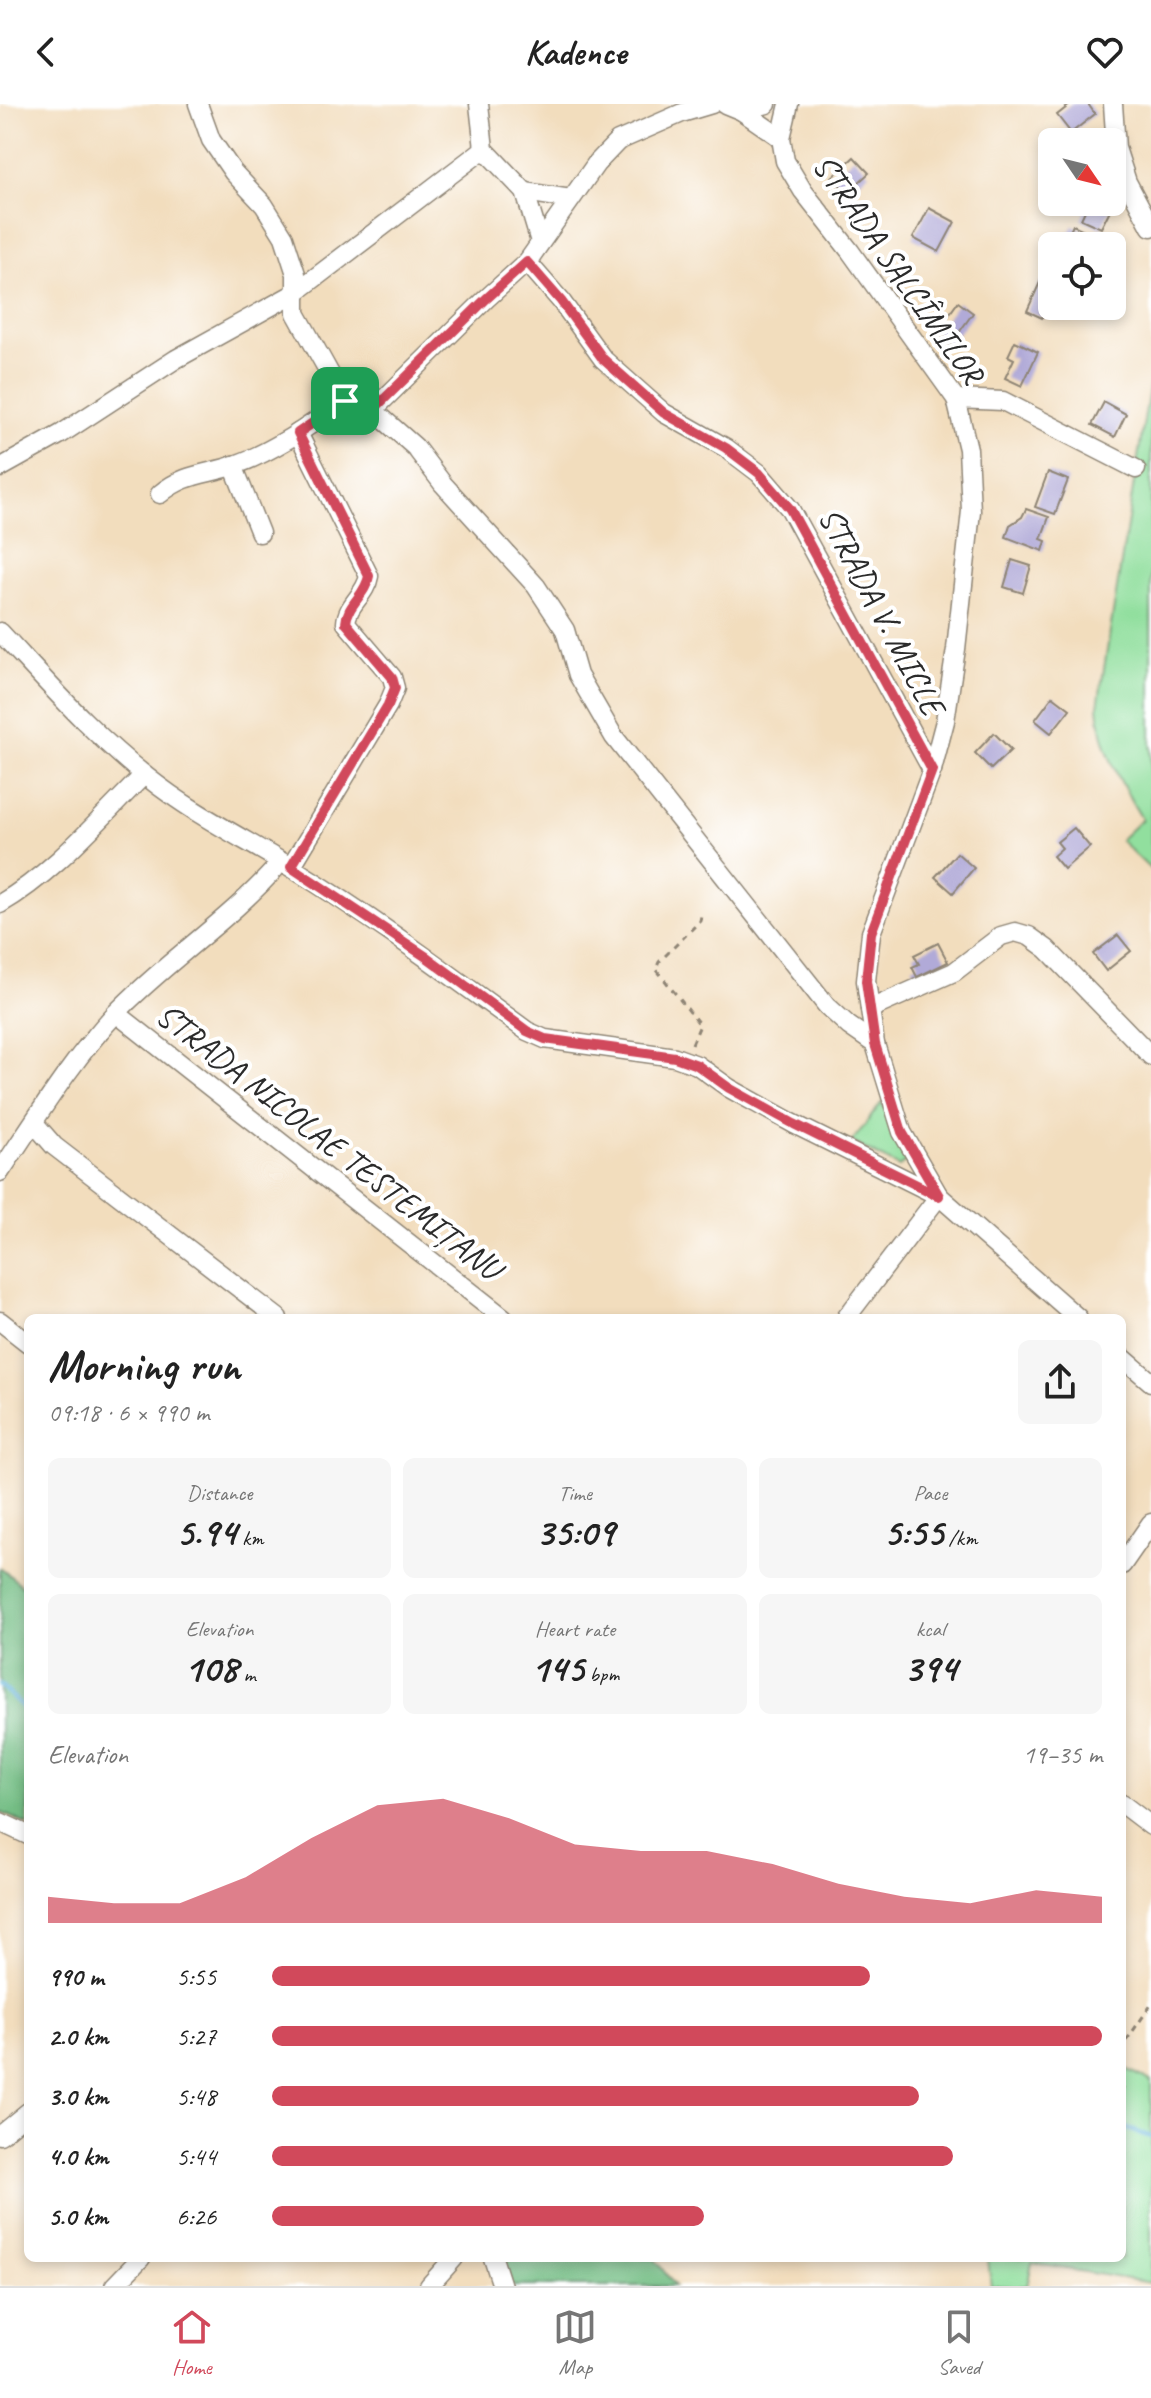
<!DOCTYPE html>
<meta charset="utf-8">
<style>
body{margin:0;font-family:Caveat,sans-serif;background:#f6f6f6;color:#222;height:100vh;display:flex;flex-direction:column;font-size:30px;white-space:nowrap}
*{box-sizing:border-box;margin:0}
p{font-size:26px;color:#767676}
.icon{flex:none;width:44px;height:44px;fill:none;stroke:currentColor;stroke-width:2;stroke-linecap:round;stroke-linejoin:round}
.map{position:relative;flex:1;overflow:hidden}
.drawer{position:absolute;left:24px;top:1210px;width:1102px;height:948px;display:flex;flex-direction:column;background:#fff;border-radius:12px;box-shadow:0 4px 12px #0003}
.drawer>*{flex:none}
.needle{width:52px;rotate:125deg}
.tools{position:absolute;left:1038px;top:24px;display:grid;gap:16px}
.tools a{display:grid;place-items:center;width:88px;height:88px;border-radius:12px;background:#fff;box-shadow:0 4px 12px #0003;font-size:40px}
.pin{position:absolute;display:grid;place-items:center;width:68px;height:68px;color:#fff;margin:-34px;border-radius:16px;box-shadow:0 4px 12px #0006}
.round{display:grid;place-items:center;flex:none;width:84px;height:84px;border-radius:12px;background:#f6f6f6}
.headline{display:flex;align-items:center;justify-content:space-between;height:136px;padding:0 24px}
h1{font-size:44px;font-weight:800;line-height:60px}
.stats{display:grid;grid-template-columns:repeat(3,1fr);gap:12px;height:136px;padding:8px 24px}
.stats div{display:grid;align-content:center;border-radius:12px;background:#f6f6f6;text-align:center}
.stats b{font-size:40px;font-weight:800}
.stats small{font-size:22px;font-weight:400}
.stats p{font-size:22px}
.chart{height:224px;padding:16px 24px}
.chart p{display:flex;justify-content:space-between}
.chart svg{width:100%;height:144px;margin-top:8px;fill:#d1495b;opacity:.7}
ul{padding:0 24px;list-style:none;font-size:26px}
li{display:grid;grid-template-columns:128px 96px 1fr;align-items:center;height:60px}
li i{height:20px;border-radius:10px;background:#d1495b}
header{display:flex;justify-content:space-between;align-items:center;height:104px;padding:0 24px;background:#fff;font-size:36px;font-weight:800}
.dock{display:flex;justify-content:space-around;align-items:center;height:112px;border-top:2px solid #e0e0e0;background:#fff;font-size:22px;color:#767676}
.dock a{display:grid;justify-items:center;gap:4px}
.dock .selected{color:#d1495b}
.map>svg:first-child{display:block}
.green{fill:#91df9e;stroke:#5e8564;stroke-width:2}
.forest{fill:#74be85;stroke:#507458;stroke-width:2}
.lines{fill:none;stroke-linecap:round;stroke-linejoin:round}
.stream{stroke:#5cafd8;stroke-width:5}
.building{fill:#b1aad8}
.minor-casing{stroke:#8e8474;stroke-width:21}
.path{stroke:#8e8474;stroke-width:3;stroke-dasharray:6 6;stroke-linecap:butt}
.minor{stroke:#fff;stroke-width:18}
.route-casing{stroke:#fff;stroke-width:16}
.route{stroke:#d1495b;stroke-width:10}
.labels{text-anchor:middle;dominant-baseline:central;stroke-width:8;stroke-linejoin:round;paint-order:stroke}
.street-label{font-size:34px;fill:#2b2b2b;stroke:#fff}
</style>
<header><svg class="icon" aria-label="back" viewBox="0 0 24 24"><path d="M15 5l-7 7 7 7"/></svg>Kadence<svg class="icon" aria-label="heart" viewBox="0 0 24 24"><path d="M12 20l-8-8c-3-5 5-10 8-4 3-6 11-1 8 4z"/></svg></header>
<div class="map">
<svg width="1151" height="2182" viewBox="0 0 1151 2182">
<rect width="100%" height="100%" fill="#fff"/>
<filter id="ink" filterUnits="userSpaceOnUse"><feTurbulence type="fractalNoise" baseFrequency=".0125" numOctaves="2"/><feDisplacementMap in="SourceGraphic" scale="16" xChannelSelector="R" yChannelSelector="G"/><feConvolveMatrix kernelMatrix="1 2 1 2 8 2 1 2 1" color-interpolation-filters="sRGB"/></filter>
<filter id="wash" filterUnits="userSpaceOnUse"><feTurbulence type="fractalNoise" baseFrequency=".006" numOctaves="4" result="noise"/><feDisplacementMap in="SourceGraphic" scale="32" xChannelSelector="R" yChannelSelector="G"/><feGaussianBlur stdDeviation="1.8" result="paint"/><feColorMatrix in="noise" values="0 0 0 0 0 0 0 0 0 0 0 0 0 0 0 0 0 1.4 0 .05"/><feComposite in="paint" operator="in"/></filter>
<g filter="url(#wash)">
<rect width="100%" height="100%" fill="#f2ddbd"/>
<g class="green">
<path d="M1151,273V766L1120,736L1142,715C1121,680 1100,643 1098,602Z"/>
<path d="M882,998L907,1056L899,1063L852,1038Z"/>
<path d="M1122,1963L1151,1977V2179L1032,2159L1027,2182H991L988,2154H1122Z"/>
</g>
<g class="forest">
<path d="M0,1464L28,1486V1721L0,1708Z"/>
<path d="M502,2154H654L675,2182H509Z"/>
</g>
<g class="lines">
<g class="stream">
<path d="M0,1581L28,1608"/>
<path d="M1122,2023L1151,2033"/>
</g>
</g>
<g id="blocks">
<g class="building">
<path d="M1071,0H1088L1095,10L1071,29L1057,11Z"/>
<path d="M854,53L869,69L847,89L832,73Z"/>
<path d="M1089,98L1113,100L1101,124L1081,115Z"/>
<path d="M929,104L955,118L939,148L913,134Z"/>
<path d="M1073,121L1088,128L1081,142H1063Z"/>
<path d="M1041,176L1052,181V192L1042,214L1027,207Z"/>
<path d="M958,198L973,209L950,241L935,230Z"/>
<path d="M1015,237L1038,248L1022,282L1005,274L1014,255L1008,252Z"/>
<path d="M1104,298L1126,310L1115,333L1092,321Z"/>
<path d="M1048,368L1068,376L1055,410L1035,403Z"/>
<path d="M1026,405L1049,413L1041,435L1046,437L1043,447L1006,433L1010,421L1022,413Z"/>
<path d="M1012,456L1031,462L1023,489L1004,483Z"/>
<path d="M1053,592L1070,605L1051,629L1035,616Z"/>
<path d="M994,629L1011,646L991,665L975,649Z"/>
<path d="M1074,724L1090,743L1064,765L1053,752L1062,744L1057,738Z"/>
<path d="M957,749L974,764L953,789L935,773Z"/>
<path d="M1118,831L1131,847L1106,867L1093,850Z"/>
<path d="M938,839L948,858L917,873L912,863L919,860L914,851Z"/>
</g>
</g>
</g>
<g filter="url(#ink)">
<use href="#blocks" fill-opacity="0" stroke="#8e8474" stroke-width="2"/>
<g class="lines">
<g class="minor-casing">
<g id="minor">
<path d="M198,0L211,36L233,68L264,101L284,133L296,170V209L345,297L373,306L415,343L443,380L536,482L565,526L578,571L614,633L827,902L849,922L875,940"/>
<path d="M479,0L484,45L525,88L540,138"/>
<path d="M725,0L742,7L781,34"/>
<path d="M789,0L781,34L785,57L803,87L850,147L956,295L968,345L971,407L956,545L945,617L932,666L871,829L866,877L875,940L902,1028L939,1092L846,1214"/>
<path d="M1113,0L1116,44L1127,78L1151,123"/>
<path d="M742,7L767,0"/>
<path d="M525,88L571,95"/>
<path d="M527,158L561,197L603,255L664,309L726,344L759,369L790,405L932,666"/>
<path d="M956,295L1003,297L1136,365"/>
<path d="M373,306L486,195L527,158L596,60L618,37L682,9L712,0"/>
<path d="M233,361L260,429"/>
<path d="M0,364L61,330L176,255L295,189L484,45"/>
<path d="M160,390C185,369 206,371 235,361C275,347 310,321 345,297"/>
<path d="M0,528C47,578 93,631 147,673C192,709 243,734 292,764C374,814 450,871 527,927L545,935L675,953L697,961L729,984L794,1020L939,1092L1078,1214"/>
<path d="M291,763L388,601L395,584L392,573L346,519C347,500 366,491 369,472L298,329"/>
<path d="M0,800C55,768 99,715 144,671"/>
<path d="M870,905L954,868L1001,832L1015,828L1029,832L1047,845L1151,952"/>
<path d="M116,909L504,1214"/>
<path d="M34,1019L54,1042L278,1214"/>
<path d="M0,1068C36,1015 71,957 115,910C167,856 232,815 281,758"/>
<path d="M0,1217L28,1239"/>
<path d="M1122,1253L1151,1278"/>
<path d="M1122,1461L1151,1419"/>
<path d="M1122,1700L1151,1722"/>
<path d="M0,1718L28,1731"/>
<path d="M0,2031L28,2008"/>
<path d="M493,2154L502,2182"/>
<path d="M114,2182L141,2154"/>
<path d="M429,2182L454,2154"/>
</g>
</g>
<g class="path">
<path d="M692,940L700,921L656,865L659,858L700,817L702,807"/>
<path d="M1122,1948L1126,1937L1151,1901"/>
<path d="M1122,1972L1123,1985"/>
</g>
<use href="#minor" class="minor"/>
</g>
</g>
<g class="lines" filter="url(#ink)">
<g class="route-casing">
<path id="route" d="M527,158L561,197L603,255L664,309L726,344L759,369L790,405L932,666L871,829L866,877L875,940L902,1028L939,1092L794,1020L729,984L697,961L675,953L545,935L527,927L428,854L291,763L388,601L395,584L392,573L346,519C347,500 366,491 369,472L298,329L345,297L373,306L486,195Z"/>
</g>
<use href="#route" class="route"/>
</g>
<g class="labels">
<g class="street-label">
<text transform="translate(899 165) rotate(55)">STRADA SALCÎMILOR</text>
<text transform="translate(882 507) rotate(62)">STRADA V. MICLE</text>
<text transform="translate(329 1037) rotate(38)">STRADA NICOLAE TESTEMIȚANU</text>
</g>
</g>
</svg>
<div class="tools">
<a><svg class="needle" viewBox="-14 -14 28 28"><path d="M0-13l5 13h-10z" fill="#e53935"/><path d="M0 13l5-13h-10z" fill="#767676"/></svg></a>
<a><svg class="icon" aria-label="locate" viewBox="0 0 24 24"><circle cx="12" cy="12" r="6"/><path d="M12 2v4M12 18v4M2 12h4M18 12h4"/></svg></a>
</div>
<div class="pin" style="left:345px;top:297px;background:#1e9e55"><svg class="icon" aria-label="arrive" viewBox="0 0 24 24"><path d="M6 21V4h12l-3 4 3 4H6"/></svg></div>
<section class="drawer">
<div class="headline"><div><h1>Morning run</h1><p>09:18 · 6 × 990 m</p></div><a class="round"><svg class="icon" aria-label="share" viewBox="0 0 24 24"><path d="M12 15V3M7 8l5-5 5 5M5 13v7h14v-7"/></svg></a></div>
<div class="stats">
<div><p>Distance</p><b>5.94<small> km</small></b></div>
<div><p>Time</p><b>35:09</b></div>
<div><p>Pace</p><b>5:55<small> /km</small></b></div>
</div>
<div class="stats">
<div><p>Elevation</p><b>108<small> m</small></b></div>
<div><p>Heart rate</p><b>145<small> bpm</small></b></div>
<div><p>kcal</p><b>394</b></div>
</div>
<div class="chart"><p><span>Elevation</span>19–35 m</p>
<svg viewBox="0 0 160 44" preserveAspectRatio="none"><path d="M0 44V36L10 38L20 38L30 30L40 18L50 8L60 6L70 12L80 20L90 22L100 22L110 26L120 32L130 36L140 38L150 34L160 36V44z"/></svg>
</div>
<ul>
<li><b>990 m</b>5:55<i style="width:72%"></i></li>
<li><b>2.0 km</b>5:27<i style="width:100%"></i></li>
<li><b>3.0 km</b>5:48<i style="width:78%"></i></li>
<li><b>4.0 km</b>5:44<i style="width:82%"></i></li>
<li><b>5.0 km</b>6:26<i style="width:52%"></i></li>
</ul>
</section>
</div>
<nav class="dock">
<a class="selected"><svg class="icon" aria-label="home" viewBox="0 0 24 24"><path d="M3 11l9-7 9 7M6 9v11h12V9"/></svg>Home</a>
<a><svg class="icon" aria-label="map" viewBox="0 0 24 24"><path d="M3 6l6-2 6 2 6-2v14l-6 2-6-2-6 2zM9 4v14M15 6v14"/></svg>Map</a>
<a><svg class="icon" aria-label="saved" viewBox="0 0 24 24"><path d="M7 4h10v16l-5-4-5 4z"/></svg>Saved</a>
</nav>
